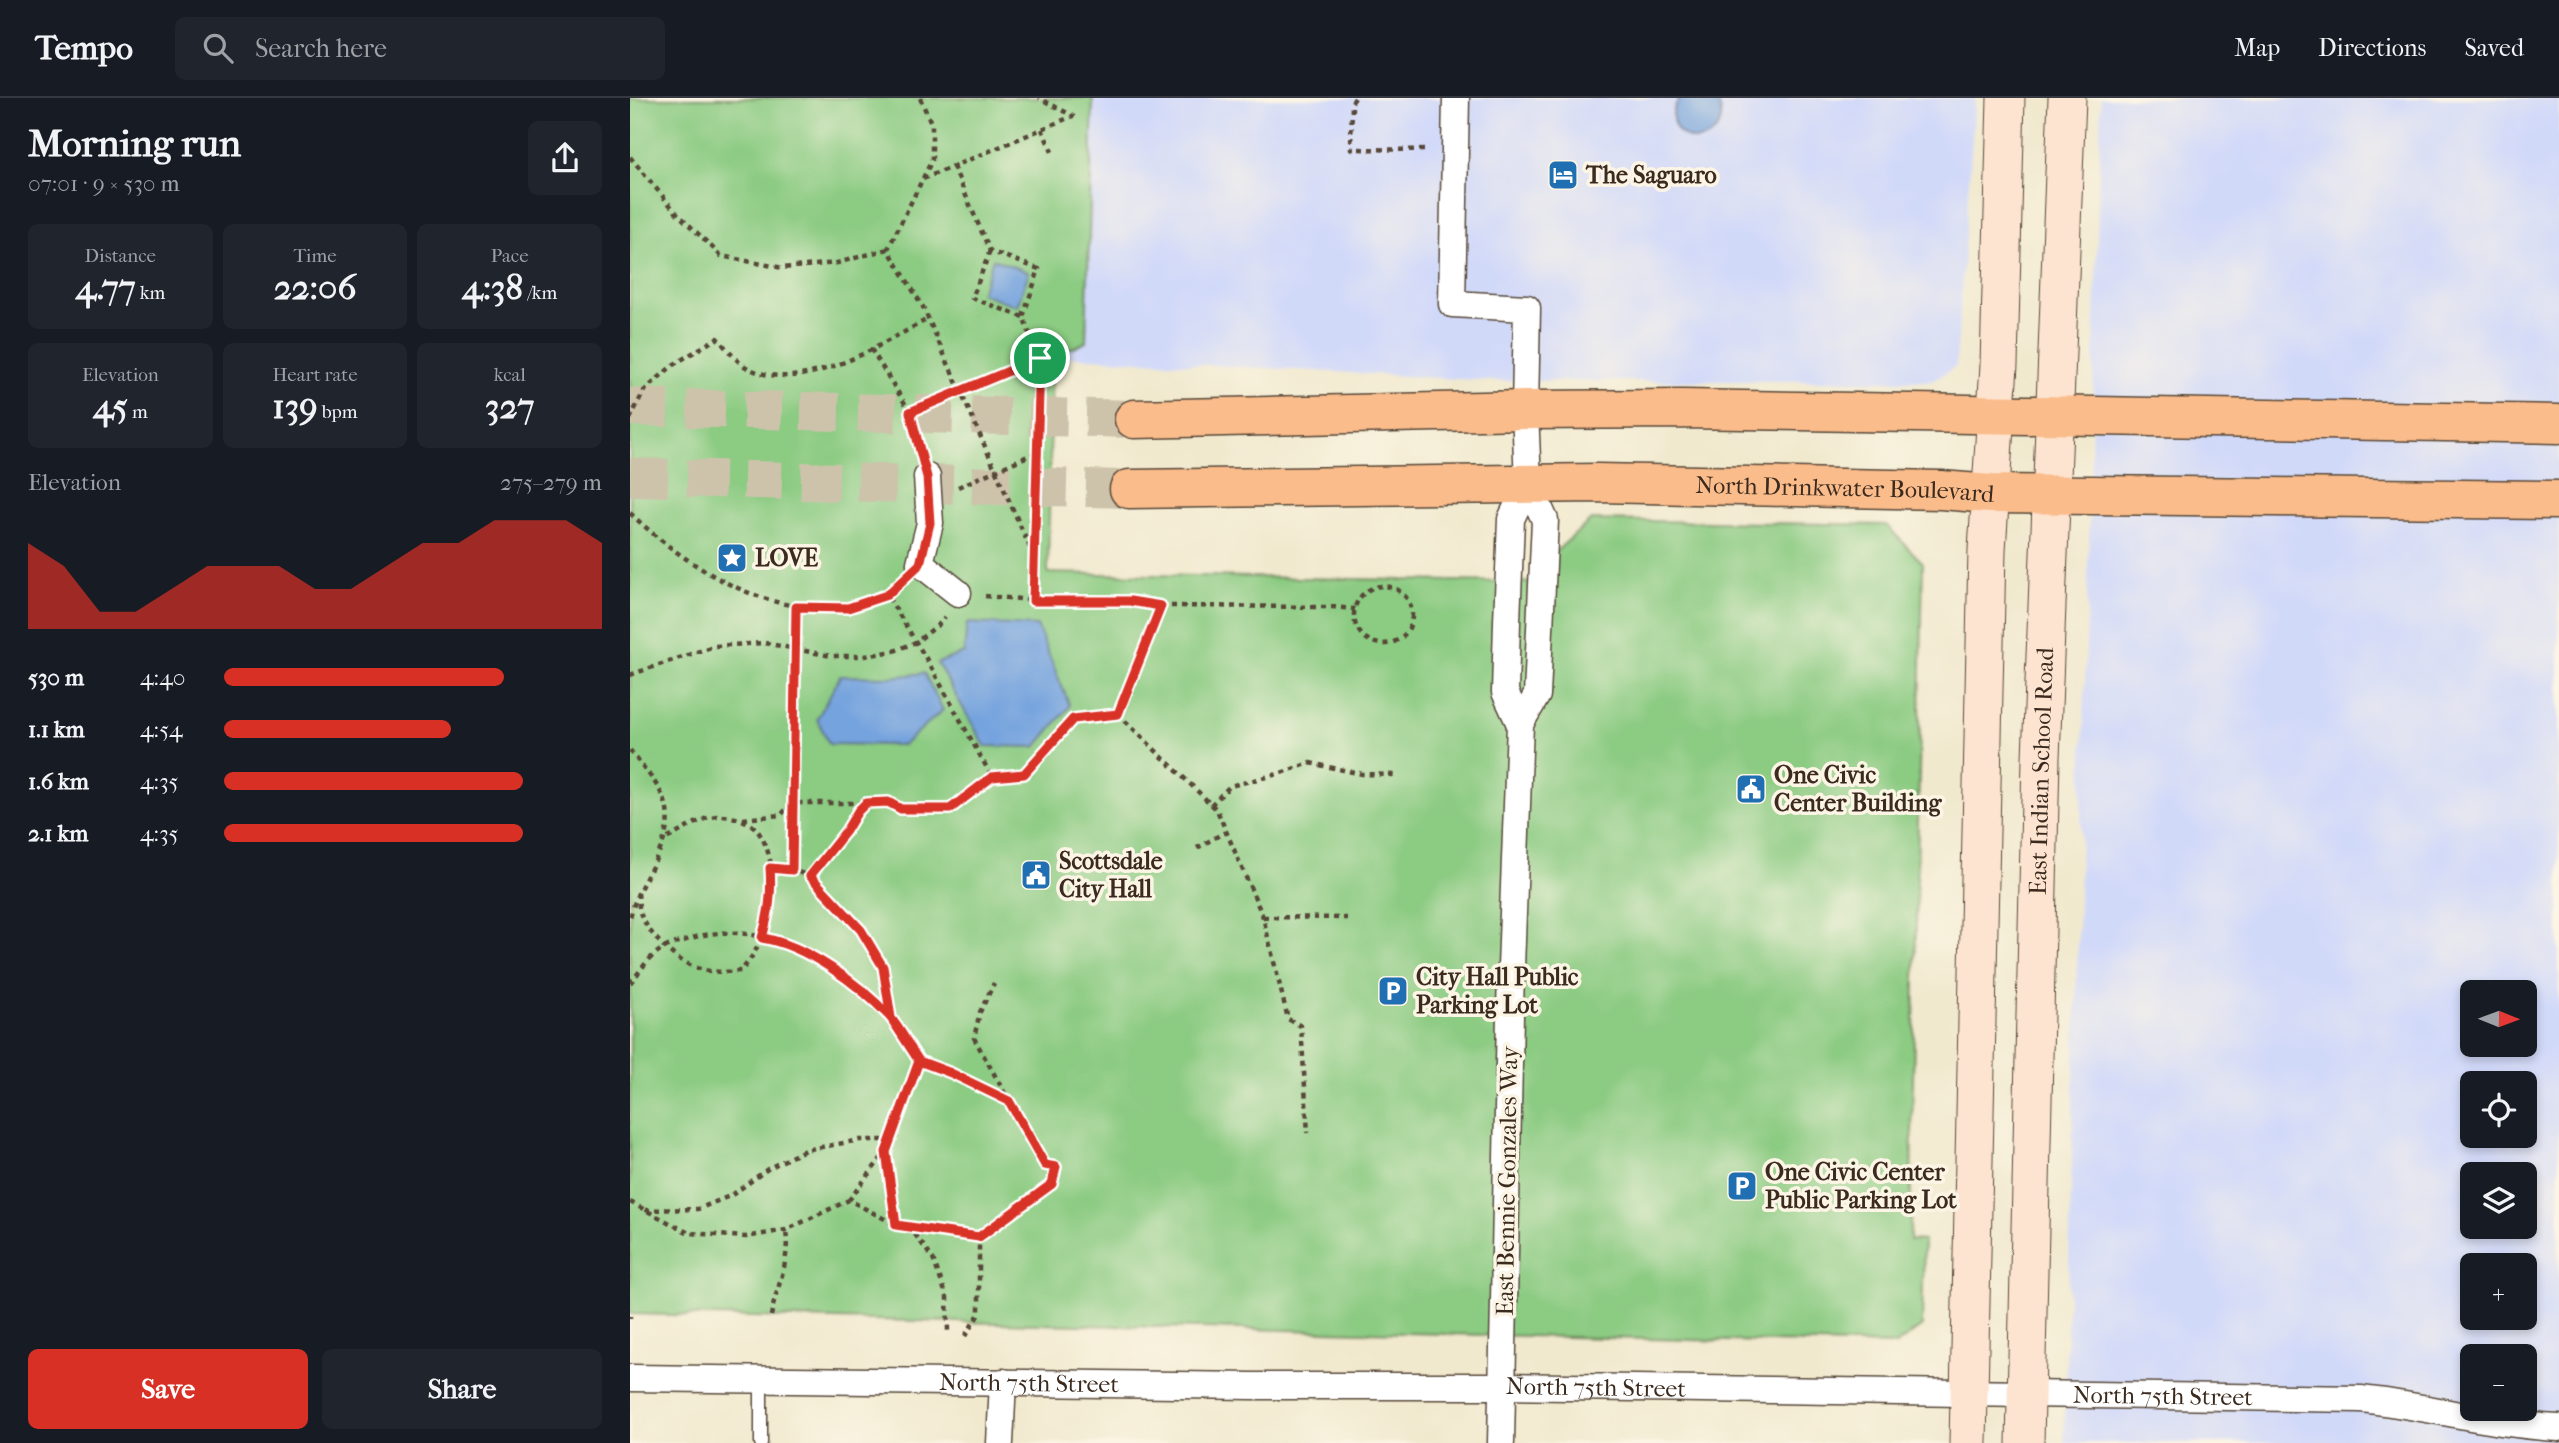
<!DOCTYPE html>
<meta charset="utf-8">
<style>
body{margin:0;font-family:"IM FELL French Canon",serif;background:#20242c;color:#f1f3f6;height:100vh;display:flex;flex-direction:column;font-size:26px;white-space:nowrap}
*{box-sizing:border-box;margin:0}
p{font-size:23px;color:#9ea1a6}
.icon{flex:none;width:38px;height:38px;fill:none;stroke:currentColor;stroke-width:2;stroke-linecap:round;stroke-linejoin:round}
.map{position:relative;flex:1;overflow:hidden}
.details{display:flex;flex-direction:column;background:#171b24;width:630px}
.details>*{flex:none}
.needle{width:46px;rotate:91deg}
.fabs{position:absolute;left:1830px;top:882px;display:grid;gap:14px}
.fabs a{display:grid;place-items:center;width:77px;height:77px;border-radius:10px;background:#171b24;box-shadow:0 4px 10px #0003;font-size:35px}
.pin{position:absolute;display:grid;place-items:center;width:60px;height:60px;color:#fff;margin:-30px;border:4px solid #fff;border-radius:50%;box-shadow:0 2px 7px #0007}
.round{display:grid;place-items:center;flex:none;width:74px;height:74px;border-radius:10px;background:#20242c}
.overview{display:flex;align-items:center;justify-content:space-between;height:119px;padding:0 28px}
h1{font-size:38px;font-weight:700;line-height:52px}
.stats{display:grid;grid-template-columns:repeat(3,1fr);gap:10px;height:119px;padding:7px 28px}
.stats div{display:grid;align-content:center;border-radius:10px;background:#20242c;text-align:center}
.stats b{font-size:35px;font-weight:700}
.stats small{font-size:19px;font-weight:400}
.stats p{font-size:19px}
.chart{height:196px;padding:14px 28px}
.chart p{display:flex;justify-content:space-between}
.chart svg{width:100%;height:126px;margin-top:7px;fill:#d93025;opacity:.7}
.action{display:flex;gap:14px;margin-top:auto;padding:14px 28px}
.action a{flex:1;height:80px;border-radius:10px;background:#d93025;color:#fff;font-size:28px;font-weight:700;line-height:80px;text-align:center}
.action a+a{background:#20242c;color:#f1f3f6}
ul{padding:0 28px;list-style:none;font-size:23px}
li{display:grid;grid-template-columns:112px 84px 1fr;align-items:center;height:52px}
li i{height:18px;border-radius:9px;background:#d93025}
header{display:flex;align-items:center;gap:42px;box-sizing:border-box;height:98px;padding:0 35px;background:#171b24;border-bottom:2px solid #363941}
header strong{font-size:33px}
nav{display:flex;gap:38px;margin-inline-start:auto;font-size:24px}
.search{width:490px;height:63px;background:#20242c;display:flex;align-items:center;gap:18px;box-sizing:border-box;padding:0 24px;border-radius:10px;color:#9ea1a6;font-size:26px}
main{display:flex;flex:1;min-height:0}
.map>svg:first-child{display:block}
.built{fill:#d1d9f9;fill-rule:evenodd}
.green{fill:#8bcb82;stroke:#637a50;stroke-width:2}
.water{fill:#75a3de;stroke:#58667e;stroke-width:2}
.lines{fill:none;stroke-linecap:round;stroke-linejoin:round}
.primary-tunnel{stroke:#cdc3ab;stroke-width:38;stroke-dasharray:38 19;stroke-linecap:butt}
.lane-casing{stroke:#564738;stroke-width:15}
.street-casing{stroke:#564738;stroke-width:29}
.secondary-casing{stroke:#564738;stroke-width:39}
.primary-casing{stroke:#564738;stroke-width:41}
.path{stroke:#564738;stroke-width:4.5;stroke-dasharray:5 5;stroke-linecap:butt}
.lane{stroke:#fff;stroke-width:12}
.street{stroke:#fff;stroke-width:26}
.secondary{stroke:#fde4d1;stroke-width:37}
.primary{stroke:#fabc8b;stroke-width:38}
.route-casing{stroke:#fff;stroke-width:14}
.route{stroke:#d93025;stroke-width:9}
.labels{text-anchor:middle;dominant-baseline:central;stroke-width:7;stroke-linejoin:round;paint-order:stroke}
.poi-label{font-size:24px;font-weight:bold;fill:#3b2a1e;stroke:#fcf5e5;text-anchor:start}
.street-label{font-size:24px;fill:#3b2a1e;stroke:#fcf5e5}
</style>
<header>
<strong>Tempo</strong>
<div class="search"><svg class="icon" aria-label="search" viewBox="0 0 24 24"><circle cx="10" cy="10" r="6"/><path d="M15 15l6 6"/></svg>Search here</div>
<nav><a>Map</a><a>Directions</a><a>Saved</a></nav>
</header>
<main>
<section class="details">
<div class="overview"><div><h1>Morning run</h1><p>07:01 · 9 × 530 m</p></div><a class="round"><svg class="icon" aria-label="share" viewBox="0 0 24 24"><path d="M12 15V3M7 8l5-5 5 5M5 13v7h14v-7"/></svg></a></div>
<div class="stats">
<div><p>Distance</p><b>4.77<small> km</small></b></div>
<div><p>Time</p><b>22:06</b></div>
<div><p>Pace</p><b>4:38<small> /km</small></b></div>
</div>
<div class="stats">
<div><p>Elevation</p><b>45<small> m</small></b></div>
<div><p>Heart rate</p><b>139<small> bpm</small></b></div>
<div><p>kcal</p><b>327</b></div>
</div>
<div class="chart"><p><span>Elevation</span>275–279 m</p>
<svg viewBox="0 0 160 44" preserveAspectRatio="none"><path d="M0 44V14L10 22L20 38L30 38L40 30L50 22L60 22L70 22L80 30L90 30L100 22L110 14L120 14L130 6L140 6L150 6L160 14V44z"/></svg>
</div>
<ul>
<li><b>530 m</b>4:40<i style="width:74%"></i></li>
<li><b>1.1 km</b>4:54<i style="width:60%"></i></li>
<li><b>1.6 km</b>4:35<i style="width:79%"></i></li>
<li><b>2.1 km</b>4:35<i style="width:79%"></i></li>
</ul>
<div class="action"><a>Save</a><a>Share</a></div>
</section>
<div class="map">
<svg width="1929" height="1345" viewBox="0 0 1929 1345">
<rect width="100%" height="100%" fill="#fcf5e5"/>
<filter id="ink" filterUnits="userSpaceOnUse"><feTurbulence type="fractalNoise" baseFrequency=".0143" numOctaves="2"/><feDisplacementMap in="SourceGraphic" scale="14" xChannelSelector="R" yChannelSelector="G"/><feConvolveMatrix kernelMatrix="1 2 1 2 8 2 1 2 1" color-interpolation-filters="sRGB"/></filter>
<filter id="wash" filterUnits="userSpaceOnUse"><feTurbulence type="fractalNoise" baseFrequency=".00686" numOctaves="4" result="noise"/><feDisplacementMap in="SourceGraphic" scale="28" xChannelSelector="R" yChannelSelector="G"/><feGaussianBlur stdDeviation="1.57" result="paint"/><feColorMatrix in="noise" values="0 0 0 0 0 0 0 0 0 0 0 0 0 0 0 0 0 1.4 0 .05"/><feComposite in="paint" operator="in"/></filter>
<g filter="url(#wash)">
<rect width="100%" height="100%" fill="#f1e9ce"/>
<g class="built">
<path d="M461,0H1345L1326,268L1303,283H863L422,258L456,244Z"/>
<path d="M1471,0H1929V1345H1434ZM1843,894H1895V947H1843ZM1843,985H1895V1038H1843ZM1843,1076H1895V1129H1843ZM1843,1167H1895V1220H1843ZM1843,1258H1895V1311H1843Z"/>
</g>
<path class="green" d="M0,0H463L456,244L422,258L418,475L922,485L924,455L961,422L1256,427L1293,465L1280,1142L1294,1143L1292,1228L1266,1247C844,1239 422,1224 0,1216Z"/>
<g class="water">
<path d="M1050,0H1084C1090,7 1093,16 1090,25C1076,60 1024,34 1050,0Z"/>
<path d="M363,161L399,174L387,208L351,195Z"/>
<path d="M337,525L407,528L440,608L406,649L355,648L307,565L334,555Z"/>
<path d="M294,575L313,612L273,647L199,646L187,621L210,578L262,579Z"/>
</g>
</g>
<g filter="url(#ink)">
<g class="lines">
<g class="primary-tunnel">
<path d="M0,309L504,321"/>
<path d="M0,379L499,391"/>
</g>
<g class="lane-casing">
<path id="lane" d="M131,1283V1345"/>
</g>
<g class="street-casing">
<g id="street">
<path d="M826,0L822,206L897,210L895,312L898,385L915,422L907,597L890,626L881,869L871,1345"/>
<path d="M297,379L300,425L290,465L328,495"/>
<path d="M890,626L875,594L877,524L881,421L898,385"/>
<path id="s1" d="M0,1280L622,1288H873L1731,1301C1798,1308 1862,1327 1929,1330"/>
<path d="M370,1345L373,1284"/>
</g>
</g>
<g class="secondary-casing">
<g id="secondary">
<path d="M1338,1345L1357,452L1369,267L1376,0"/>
<path id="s2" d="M1395,1345L1411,660L1437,0"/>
</g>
</g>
<g class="primary-casing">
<g id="primary">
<path d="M504,321L895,312L1053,311L1929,326"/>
<path id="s3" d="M499,391L968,385L1311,392L1361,396L1929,402"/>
</g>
</g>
<g class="path">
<path d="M290,0L302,27V62L258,151L293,209L405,461L403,502"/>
<path d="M725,0L722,4L721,51L797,52"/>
<path d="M412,31L422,54"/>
<path d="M0,59L45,113L91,158L153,170L207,165L258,151"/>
<path d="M323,68L360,153L409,171L393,219L409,260L405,457"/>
<path d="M293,81L443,18L409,0"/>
<path d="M360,153L342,200L393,219"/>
<path d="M241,251L279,312L290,353"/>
<path d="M280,314L409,260"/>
<path d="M0,321L14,293L43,267L87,240C96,249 106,264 118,270C173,298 249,247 298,221"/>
<path d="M328,389L407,354"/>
<path d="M0,415C57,469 134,518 216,510C230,509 245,501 257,497"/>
<path d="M269,485L257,497L297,562L362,679"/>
<circle cx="753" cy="517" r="29"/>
<path d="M531,508L702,509L725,511"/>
<path d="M166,509L162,772L180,778"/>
<path d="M0,577L84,548L135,545L201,558H235L264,553L286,544L313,523L315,519"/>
<path d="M488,616L587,712L633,819L658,921L671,928L678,1035"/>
<path d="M0,652C11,667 27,684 34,701C47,732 22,767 9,793C5,801 3,811 0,819"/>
<path d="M581,707L600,688L648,676L680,665L732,676L766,677"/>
<path d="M113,721L151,717L162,705H235"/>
<path d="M567,750L595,734"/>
<path d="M140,770L162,772"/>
<path d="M8,795C9,802 8,810 11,817C20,838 45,863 67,870C81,875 96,874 111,873C119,863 126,854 131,841C144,810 149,761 127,732C119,722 104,719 92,718C71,717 52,735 33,742"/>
<path d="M633,819L717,820"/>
<path d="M0,885C9,875 17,861 29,853C37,847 48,845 59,841C134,816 208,870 260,919"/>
<path d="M289,963L261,920L253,869L231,832L180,778L216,732L228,713L236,705L258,704L271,711H320L362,679L394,676L443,621L488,616L531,508L500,503L424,504L355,498"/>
<path d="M256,1054L289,963L321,975L379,1003"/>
<path d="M0,1104L59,1135L116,1139L156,1132L219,1102"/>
<path d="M15,1112L68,1111L102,1097L139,1070L175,1052L230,1042H260"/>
<path d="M266,1127L256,1054L219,1102L266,1127L349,1139V1216L335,1238"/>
<path d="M279,1128L303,1161L317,1199L318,1233"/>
<path d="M349,1139L422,1086L426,1069L415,1067L344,940L350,914L364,885"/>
<path d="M0,1218V1220"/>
<path d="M141,1218C147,1185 160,1168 156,1132"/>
</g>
<use href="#lane" class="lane"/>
<use href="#street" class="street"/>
<use href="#secondary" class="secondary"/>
<use href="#primary" class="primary"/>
</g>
</g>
<g class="lines" filter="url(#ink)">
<g class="route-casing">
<path id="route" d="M410,260L280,314L297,379L300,425L290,466L257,497L218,510L166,509L162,772L140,770C142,795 139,815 132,840C176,847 229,886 259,918C271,931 279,949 289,963L256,1054L266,1127L349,1139L422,1086L426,1069L415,1067L379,1003L321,975L289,963L261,920L253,869L231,832L180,778L216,733L228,713L236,705L258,704L271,711H320L362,679L394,676L443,621L488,616L531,508L500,503H403L410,260"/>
</g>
<use href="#route" class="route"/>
</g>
<defs>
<g id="hotel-square" transform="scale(1.575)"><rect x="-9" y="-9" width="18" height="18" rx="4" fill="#1f6fb2" stroke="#fcf5e5"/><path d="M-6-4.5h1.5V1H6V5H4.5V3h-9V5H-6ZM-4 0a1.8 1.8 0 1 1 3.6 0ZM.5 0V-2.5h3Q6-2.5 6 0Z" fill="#fff"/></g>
<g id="sight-square" transform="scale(1.575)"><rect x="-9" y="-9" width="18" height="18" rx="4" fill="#1f6fb2" stroke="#fcf5e5"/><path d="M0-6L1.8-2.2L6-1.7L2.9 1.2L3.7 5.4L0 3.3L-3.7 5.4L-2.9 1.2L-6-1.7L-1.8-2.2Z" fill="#fff"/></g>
<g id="civic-square" transform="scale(1.575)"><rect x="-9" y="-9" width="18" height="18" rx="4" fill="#1f6fb2" stroke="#fcf5e5"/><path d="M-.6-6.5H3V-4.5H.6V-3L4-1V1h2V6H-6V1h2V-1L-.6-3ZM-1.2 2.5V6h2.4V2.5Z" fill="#fff"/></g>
<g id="parking-square" transform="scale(1.575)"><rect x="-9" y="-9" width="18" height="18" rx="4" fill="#1f6fb2" stroke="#fcf5e5"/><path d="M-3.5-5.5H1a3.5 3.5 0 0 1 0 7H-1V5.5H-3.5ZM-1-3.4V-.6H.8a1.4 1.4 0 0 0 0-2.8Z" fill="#fff"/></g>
</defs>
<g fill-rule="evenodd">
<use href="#hotel-square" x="933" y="77"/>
<use href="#sight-square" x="102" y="460"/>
<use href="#civic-square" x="1121" y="691"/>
<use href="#civic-square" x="406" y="777"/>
<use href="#parking-square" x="763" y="893"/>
<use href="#parking-square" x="1112" y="1088"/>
</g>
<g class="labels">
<g class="poi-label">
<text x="956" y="77">The Saguaro</text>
<text x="125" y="460">LOVE</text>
<text x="1144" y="677">One Civic<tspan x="1144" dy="28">Center Building</tspan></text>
<text x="429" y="763">Scottsdale<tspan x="429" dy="28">City Hall</tspan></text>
<text x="786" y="879">City Hall Public<tspan x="786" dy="28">Parking Lot</tspan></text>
<text x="1135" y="1074">One Civic Center<tspan x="1135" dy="28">Public Parking Lot</tspan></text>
</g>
<g class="street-label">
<text stroke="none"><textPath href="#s3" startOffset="716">North Drinkwater Boulevard</textPath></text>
<text stroke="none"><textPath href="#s2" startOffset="672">East Indian School Road</textPath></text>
<text transform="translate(877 1083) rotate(-89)">East Bennie Gonzales Way</text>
<text stroke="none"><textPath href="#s1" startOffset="399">North 75th Street</textPath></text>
<text stroke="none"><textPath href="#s1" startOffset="966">North 75th Street</textPath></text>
<text stroke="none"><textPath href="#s1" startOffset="1533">North 75th Street</textPath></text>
</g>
</g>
</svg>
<div class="fabs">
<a><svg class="needle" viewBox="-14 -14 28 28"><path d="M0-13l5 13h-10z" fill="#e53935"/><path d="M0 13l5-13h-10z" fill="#9ea1a6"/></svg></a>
<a><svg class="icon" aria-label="locate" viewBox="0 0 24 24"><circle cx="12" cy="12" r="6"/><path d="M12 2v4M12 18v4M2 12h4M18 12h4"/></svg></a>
<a><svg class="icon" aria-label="layers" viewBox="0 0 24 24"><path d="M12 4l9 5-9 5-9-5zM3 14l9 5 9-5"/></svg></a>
<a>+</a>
<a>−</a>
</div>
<div class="pin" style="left:410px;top:260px;background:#1e9e55"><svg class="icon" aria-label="arrive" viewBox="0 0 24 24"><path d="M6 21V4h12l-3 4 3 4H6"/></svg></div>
</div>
</main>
